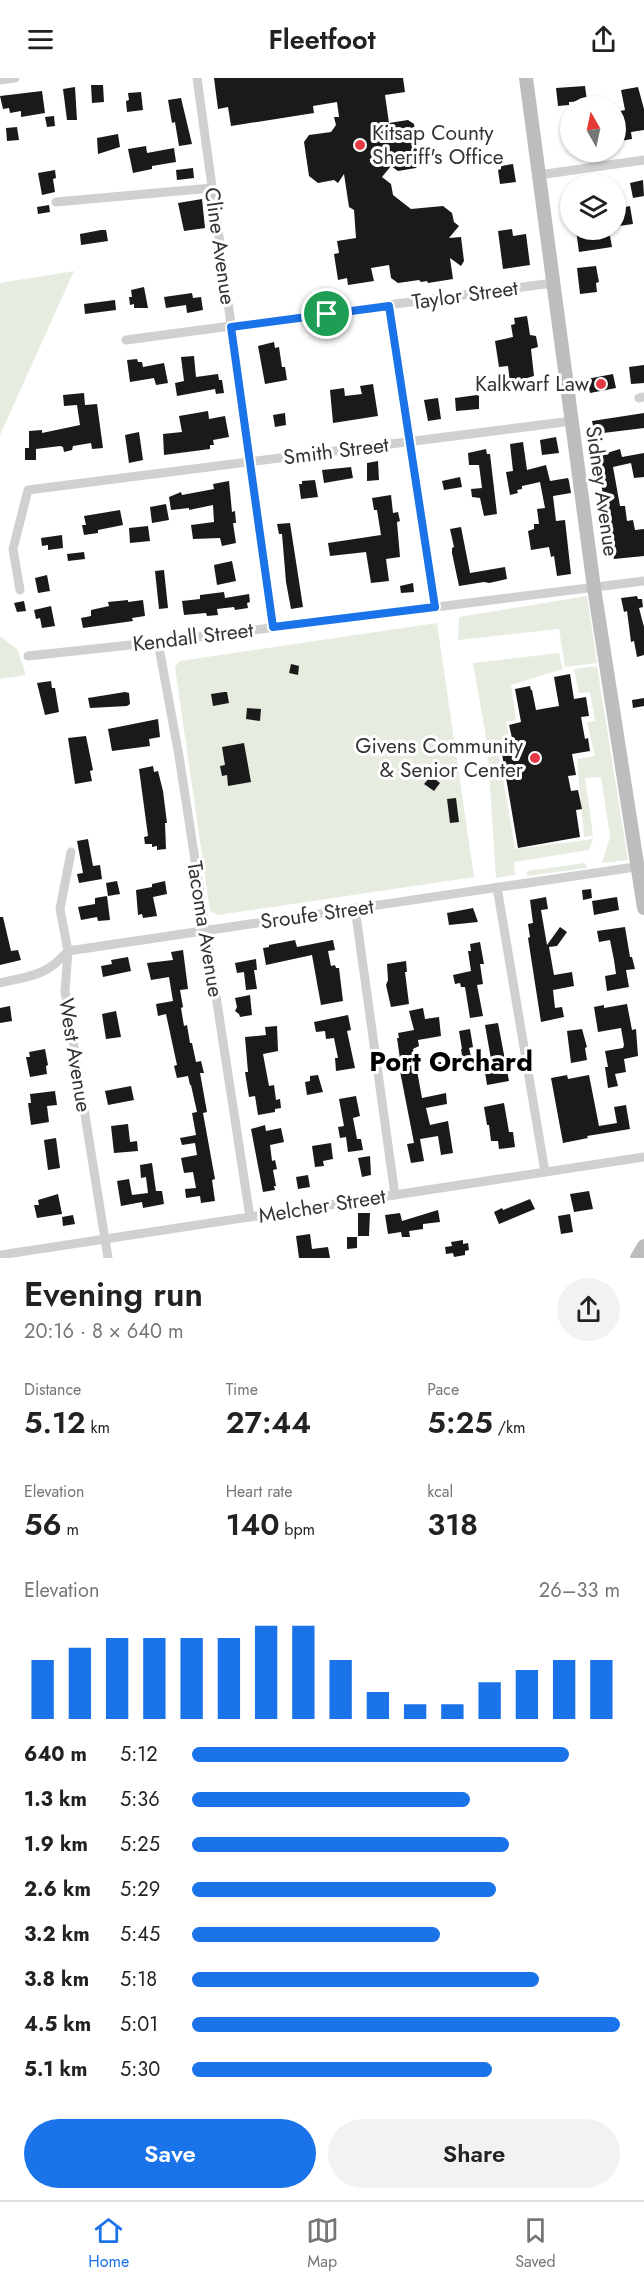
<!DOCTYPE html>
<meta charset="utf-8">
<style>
body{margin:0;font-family:Jost,sans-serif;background:#f2f2f2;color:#222;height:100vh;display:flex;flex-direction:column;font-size:22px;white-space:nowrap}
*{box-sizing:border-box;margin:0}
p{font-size:20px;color:#767676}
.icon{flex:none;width:33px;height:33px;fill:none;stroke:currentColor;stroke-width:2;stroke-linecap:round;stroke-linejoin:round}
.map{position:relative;height:1180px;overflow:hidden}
.details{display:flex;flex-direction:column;background:#fff;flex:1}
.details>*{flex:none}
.needle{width:39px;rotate:351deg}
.fabs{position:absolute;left:560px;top:18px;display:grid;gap:12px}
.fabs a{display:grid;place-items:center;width:66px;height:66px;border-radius:50%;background:#fff;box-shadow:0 2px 4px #0004;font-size:30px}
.pin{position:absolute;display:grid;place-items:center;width:51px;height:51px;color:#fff;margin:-26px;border:3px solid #fff;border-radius:50%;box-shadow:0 2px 6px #0007}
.round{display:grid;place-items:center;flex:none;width:63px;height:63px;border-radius:32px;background:#f2f2f2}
.headline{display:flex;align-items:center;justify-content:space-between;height:102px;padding:0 24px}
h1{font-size:33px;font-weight:600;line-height:45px}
.figures{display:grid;grid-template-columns:repeat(3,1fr);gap:9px;height:102px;padding:6px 24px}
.figures div{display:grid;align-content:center}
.figures b{font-size:30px;font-weight:600}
.figures small{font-size:16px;font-weight:400}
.figures p{font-size:16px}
.chart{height:168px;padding:12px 24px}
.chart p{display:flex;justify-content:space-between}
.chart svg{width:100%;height:108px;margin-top:6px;stroke:#1a73e8;stroke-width:6}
.button{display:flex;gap:12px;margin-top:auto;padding:12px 24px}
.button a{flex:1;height:69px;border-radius:36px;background:#1a73e8;color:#fff;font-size:24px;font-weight:600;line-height:69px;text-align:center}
.button a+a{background:#f2f2f2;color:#222}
ul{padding:0 24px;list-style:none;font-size:20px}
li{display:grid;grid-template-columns:96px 72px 1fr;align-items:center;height:45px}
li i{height:15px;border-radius:8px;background:#1a73e8}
header{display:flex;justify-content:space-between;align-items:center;height:78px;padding:0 24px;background:#fff;font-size:27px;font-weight:600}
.tab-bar{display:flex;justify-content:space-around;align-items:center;height:84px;border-top:2px solid #e0e0e0;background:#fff;font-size:16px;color:#767676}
.tab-bar a{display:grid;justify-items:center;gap:3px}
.tab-bar .current{color:#1a73e8}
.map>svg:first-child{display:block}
.green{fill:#e6ecdf}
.building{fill:#1a1a1a}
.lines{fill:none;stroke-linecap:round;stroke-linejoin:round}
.street{stroke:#d0d0d0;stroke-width:9}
.secondary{stroke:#bdbdbd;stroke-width:14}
.route-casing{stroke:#fff;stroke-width:12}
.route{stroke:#1a73e8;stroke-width:8}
.poi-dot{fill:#e63946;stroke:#fff;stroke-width:2}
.labels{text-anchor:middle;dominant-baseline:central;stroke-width:6;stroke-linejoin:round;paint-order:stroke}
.poi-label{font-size:21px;fill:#333;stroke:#fff;text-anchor:end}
.street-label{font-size:21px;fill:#333;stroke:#fff}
.district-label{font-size:27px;font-weight:bold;fill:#000;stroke:#fff}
</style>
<header><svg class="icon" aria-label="menu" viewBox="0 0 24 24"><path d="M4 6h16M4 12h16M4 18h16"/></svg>Fleetfoot<svg class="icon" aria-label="share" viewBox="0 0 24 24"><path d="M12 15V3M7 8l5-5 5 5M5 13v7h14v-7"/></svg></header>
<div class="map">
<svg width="644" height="1180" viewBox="0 0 644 1180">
<rect width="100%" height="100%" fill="#fff"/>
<g class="green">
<path d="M74,193L0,357V205Z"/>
<path d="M587,518L597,585L565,589L559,551L458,562L459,539Z"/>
<path d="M437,545L474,799L218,837L210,833L175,589L180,583Z"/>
<path d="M0,558L17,571L26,597L0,601Z"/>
<path d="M559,575L563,591L511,607L516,642L506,644L511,671L489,676L473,585Z"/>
<path d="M597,588L628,782L602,785L610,759L601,699L585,700L593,757L584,759L577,681L595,678L587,644L595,643L590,614L579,615L574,591Z"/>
<path d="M499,677L515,771L593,761L589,772L514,784L515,797L496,800L488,679Z"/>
<path d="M585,785L587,790L527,798V793Z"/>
</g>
<g class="building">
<path d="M214,0H403L405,14L385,17L389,45L408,42L414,46L420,84L416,90L398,93L391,88L382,99L391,106L393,117L411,131L443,128L452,135L454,144L459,148L449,160L461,159L464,183L461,188L450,180L453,201L428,205L427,203L421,204L419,202L398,205L391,200L389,187L371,190L374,203L348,207L347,200L338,202L334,176L339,175L337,163L356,160L354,132L349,129L344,96L338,105L334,102L318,105L309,98L304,64L309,57L331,54L336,47L334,39H339L337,24L313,28L314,35L231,48L228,29L218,31Z"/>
<path d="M91,7H103L104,24L92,25Z"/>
<path d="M585,8L587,23L569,24V27L558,28L556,10Z"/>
<path d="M75,9L77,42H67L63,11Z"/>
<path d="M638,9L644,31V52L631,54L632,61L615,64V53L619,52L616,34L625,32L621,12Z"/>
<path d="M42,13L45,35L21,39V33L10,35L9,30L3,31L0,18Z"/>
<path d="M141,14L143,32L127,34L126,23L129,22L128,15Z"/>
<path d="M181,20L192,66L179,68L175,44L172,45L168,22Z"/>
<path d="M54,38L55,48L47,49L45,39Z"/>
<path d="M17,49L19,62L7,63L6,50Z"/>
<path d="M118,56L120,69L98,76L97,60Z"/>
<path d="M146,68L147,75L174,70L176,84L152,88V91L133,95L128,71Z"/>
<path d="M513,86L516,104L500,106L498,92L501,91V88Z"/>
<path d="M193,90L194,100L177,102L176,92Z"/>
<path d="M55,92L56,100L53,101L55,114L42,117L38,95Z"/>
<path d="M643,102L644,118L633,120L630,105Z"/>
<path d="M202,121L205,150L184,153L178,125Z"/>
<path d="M49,127L50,134L38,136L37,129Z"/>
<path d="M630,128L633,146L619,148L616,131Z"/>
<path d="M512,151L513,158L526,156L530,187L503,191L498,153Z"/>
<path d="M101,152H106L108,163L81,167L80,156Z"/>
<path d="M576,152H591L592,160L610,158L612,169L579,174Z"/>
<path d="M596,188L599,204L596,205L597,214L580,216L577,190Z"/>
<path d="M144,209L148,230H134V226L130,227L129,219H132L131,212Z"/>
<path d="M192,215L193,220L201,219L203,232L187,235L186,227L166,230L164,219Z"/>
<path d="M115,222L116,232L85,236L84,226Z"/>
<path d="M527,238L530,257L536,258L538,269L531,271L534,298L510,305L508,288L499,289L495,263L513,259L511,247L515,246L514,240Z"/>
<path d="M274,264L275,270L279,269L282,289H285L287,302L265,306L258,268Z"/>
<path d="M194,278L196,299L218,296L219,302H222L224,315L216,316L215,311L177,318L175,305L184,303L181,279Z"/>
<path d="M137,281L138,284H142L143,289L164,285L168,305L156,307L154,300L130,304L127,282Z"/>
<path d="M644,287V305L631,306L629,289Z"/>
<path d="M613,296L616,310L590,315L587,301Z"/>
<path d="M373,306L378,338L333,345L330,312L344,310L345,318L362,316L360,308Z"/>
<path d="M84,315L85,327L97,326L103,370L92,371L91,365L73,368L72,372L64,374L63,369L60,368L36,371V382H25V370H29V353L42,352V355L80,347L77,327L64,328L63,317Z"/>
<path d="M477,317L479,318V331L456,333L455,320Z"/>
<path d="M438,320L441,341L428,343L424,322Z"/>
<path d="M208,333L209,341L225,338L229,359L213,362L214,367H210V371L164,377L163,356L182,354L179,338Z"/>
<path d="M285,335L286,347L275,349L273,337Z"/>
<path d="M644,335V350L595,356L592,343Z"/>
<path d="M139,354L143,382L129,385L125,357Z"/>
<path d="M556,359L559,375L542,377L540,362Z"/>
<path d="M523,364L527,392L546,387L550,403L568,400L569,403L571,415L553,418L556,443L565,442L571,496L557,498L554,478L551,479L549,469L531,472L528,453L534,451V446H539L537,431L545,430L540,404L522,408V411L517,412L518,415L510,417L506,394L513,393L510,366Z"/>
<path d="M486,371L487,376H490L497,436L484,438L480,420L472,419L471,411L482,410L479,387H469L468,375Z"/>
<path d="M620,371L622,379L644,375V399L634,400L631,385L613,389L620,428H625L627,443L633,442L635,452L644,451V478L614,481L613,476L610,477L607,456H609L601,405L605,404L600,377Z"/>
<path d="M378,383L379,402L367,403V385Z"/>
<path d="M351,389L353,400L324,405L322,392Z"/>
<path d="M460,399L462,409L444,412L442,403Z"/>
<path d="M315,402L318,419L301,421L299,406H302V403Z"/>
<path d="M229,403L232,434L235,433L236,445H233L236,465L222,468L220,460L193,461L191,447L214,444L213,427L189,432V430L171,432L169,419L181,414L182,417L214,411L213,406Z"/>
<path d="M391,417L393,435L398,434L400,443L397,444L400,479L386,481L389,503L371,505L366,474L330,478L328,465L381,457L377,432H374L372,420Z"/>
<path d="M166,426L169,442L152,445L150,429Z"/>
<path d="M120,432L123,447L98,452V455L84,457L82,447H86L84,438Z"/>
<path d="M290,445L303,529L291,531L286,504L282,456H279L277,446Z"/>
<path d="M148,448L150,463L130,465L129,450Z"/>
<path d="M461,449L470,495L505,489L507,501L489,505L484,504L459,508L452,475V470L454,469L450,451Z"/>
<path d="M62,457L63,470L48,472V467L42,468L41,460Z"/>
<path d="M84,474L85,481L68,483L67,476Z"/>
<path d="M232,483L236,503L217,507L214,487Z"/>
<path d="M164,492L168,530L159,531L155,493Z"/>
<path d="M47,497L50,513L38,515L35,500Z"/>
<path d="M413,505L414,514L401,515L400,508Z"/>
<path d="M224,514L225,520L249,516L250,524L247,525L248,530L235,532L234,529L217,531L218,537L207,538L206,535L184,537L182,523L200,521V517Z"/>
<path d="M637,518L638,521H642L643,529L639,530L644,549V577L637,579L634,563L631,564L627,533L624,534L621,520Z"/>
<path d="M128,522V524L143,522L145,538L132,540L133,543L83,550L81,540L91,538V532L109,528L108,524Z"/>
<path d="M24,523L26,533L17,534L14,525Z"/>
<path d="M51,528L55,548L42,550L40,540L36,541L34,532Z"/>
<path d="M291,586L299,588L298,597L289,595Z"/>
<path d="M570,596L574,621L586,619L589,638L581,639L585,661L588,660L590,673L572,676L576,697L568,698L571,713L578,712L582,731L576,732L580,759L518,770L502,676L515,673L509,647L521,644L515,611L530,608L531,612H532L536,632L559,628L554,599Z"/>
<path d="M51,603L52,610H55L59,634L45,637L37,605Z"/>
<path d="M125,614L129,615L130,626L127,628L90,630L88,620Z"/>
<path d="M224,614H227L229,625L213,628L211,616Z"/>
<path d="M644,620V628L633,630L632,622Z"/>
<path d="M247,630L261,631L260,643L246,641Z"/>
<path d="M158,641L160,659L149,661L150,668L112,673L108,651Z"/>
<path d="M86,658L93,692L90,693L92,703L75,706L68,660Z"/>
<path d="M244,665L251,704L228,708L227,697L222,698L220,688L225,687L222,669Z"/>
<path d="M153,688L154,694L158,693L163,713L167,745H165L166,771L157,772V768L152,769V766H145L144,759L148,758L139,691Z"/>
<path d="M431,698L440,705L434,713L424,706Z"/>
<path d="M456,720L459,744L450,745L447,721Z"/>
<path d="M88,761L93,788L100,787L102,801L79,805L77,796L83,795L77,763Z"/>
<path d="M117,803L120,816L108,818L106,805Z"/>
<path d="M165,803L167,816L153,819L157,838L143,840L142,836L138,837L136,812L152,809V806Z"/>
<path d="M591,811L592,820L583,822L582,812Z"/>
<path d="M107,818L110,842L98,843L97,839L81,842L78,829L95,826V820Z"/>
<path d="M546,819L548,831L541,832L547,867L560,849L567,854L557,868L549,869L554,897L572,894L574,908L553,912L555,930L562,929L564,939L541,944L528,860L530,859L528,846L533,845L530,822Z"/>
<path d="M617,819L619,832L594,837L592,823Z"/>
<path d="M473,830L478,844L449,847L447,835Z"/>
<path d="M0,839H3L11,873L18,872L21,882L0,887Z"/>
<path d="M625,849L630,879H632L635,891L626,892L629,909L607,913L605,898L616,896L614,882L610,862L599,864L597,853Z"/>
<path d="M295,862L297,869L333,862L335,872L328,873L331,888L335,887L336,890H339L343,923L321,927L312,877L266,887L263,870L269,869V867Z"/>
<path d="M480,864L484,886H480L483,906L477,907L483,938L470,940L465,909H461L460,905L455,906L453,897L471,893L468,873H471L470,866Z"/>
<path d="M183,872L188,911L180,912L183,929L181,930L184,948L187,947L190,965H192L196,984L201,983L204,995H200L207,1034L203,1035L215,1101L212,1102L215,1123L201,1125L200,1118L186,1120L185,1111L196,1110L193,1094L184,1095L181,1080L197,1077L195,1065L182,1067L180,1060L196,1057L192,1035L197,1034L191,1007H190L188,998L177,1000L174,988L177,987L166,936L158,938L156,926L173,923L169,899L151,902L147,885L173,882L171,874Z"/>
<path d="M128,879L131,893L103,899L101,888L112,886L111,882Z"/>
<path d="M256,881L257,892H254L257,911L246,912L244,894L237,895L235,885Z"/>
<path d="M406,883L407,894H405L409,926L391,929L386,907L388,902L387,886Z"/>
<path d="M250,917L252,937L240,939L239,936L235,933L237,929L235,920Z"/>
<path d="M627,926L632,952L636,951L638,978L624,981L626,994L615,996L618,1008L608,1010L605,989H608L605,973L623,970L624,967L621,950L598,954L594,929L604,927V930Z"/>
<path d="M10,928L12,943L0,945V930Z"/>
<path d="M423,930L425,941L439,939L441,958L418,962L419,968L413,971L422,1020L446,1015L447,1026L426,1030L430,1047L448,1043L453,1075L441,1077L438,1058L420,1061L424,1083L411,1085L407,1066L414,1065L399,988H401L397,960H399L398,955L414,952L409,933Z"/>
<path d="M116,933L121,959L106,961L102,936Z"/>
<path d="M348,937L351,952L347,953L355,990L336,993L335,980H338L334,960L326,961L325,953L316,954L314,944Z"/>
<path d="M498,945L509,1003L487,1007L485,994L490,993L489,988L492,987L485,947Z"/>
<path d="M277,948L278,973L263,976L269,1008L274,1007L276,1022L280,1021L281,1030L275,1031V1034L258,1037L255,1018L249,1019L245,994H248L245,959L266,957L265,949Z"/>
<path d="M470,951L473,969L469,970L472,982L463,984L461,971L464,970L462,971L459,953Z"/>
<path d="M582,951L587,969L585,970L587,982L571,985L567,953Z"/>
<path d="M45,971L48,987L46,988L47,996L30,999L26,979H30L29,974Z"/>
<path d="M441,984L442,992L434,994L432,985Z"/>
<path d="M318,997L323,1014L307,1017L305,1004L310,1003V998Z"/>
<path d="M567,997L568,1001L589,997L599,1048L617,1045L614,1029L626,1027L630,1051L587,1058L588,1060L563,1065L551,1000Z"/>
<path d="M131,1008L134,1022L108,1027L105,1013Z"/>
<path d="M55,1013L57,1027L47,1028L49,1044L31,1047L28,1025H31L30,1016Z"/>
<path d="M356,1018L360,1038L353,1040L357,1061H361L363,1072L348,1074L346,1059L340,1060L338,1049L344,1048L339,1021Z"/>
<path d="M504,1025L509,1054H513L515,1069L499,1071L498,1063H491L489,1047H487L484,1029Z"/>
<path d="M128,1046L130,1064L137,1063L138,1073L114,1075L111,1048Z"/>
<path d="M265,1047L266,1053L281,1050L284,1064L270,1067L272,1083L275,1082L277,1091L273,1092L276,1108H274L275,1112L263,1114L251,1051Z"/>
<path d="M56,1060L60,1090L48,1092L44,1062Z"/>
<path d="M331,1065L333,1081L323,1083L324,1088L315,1089L312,1068Z"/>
<path d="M370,1078L371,1097L362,1099L358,1080Z"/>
<path d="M152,1085L156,1113H162L164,1126L143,1130L142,1124L121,1128L117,1103L129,1101L132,1117L148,1115L146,1099L141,1100L140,1087Z"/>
<path d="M308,1097L310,1109L298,1111L296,1099Z"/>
<path d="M589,1113L593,1131L574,1134L570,1116Z"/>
<path d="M58,1116L62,1136L37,1140L34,1127H39L38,1122Z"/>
<path d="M530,1121L535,1131L499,1146L494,1134L502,1130L503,1132Z"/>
<path d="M438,1132L440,1144L423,1146V1151L409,1153L410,1159H402L401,1154L388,1156L385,1137L400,1135L402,1143Z"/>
<path d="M358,1135H370L369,1158H358Z"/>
<path d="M570,1136L573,1154L561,1156L558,1138Z"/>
<path d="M73,1137L75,1146L63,1148L62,1139Z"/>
<path d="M310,1156L312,1171L328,1169L330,1180H299L296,1158Z"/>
<path d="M347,1159H357V1170L347,1171Z"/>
<path d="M463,1162V1166L468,1165L469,1172L465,1173V1177L454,1179L453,1175L446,1176L445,1169L452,1168L451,1164Z"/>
</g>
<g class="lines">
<g class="street">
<path d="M197,0L273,549"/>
<path d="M0,2L15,0"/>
<path d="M539,97L644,82"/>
<path d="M56,124L212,110"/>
<path d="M389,228L435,529"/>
<path d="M126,262L553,205"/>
<path d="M639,320L644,319"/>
<path d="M20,512L13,471L28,412L572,343"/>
<path d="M158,564L179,678L250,1139"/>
<path d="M28,578L158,564L644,503"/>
<path d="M71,774L60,831L68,873L65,913L108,1180"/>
<path d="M497,809L545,1094"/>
<path d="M355,830L395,1117"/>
<path d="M0,905C32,897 45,899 68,873L642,788"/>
<path d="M0,1177L644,1079"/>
</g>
<g class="secondary">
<path d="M526,0L594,510L644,830"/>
<path d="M637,1180L644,1168"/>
</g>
</g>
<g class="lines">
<g class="route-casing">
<path id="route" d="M389,228L435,529L273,549L231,249Z"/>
</g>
<use href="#route" class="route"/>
</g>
<g class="poi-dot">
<circle cx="360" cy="67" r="6"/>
<circle cx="601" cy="306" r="6"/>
<circle cx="535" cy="680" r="6"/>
</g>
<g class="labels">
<g class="poi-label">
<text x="372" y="55" text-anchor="start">Kitsap County<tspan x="372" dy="24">Sheriff's Office</tspan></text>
<text x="589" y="306">Kalkwarf Law</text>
<text x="523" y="668">Givens Community<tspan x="523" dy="24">&amp; Senior Center</tspan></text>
</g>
<g class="street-label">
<text transform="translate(220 168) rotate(82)">Cline Avenue</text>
<text transform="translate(465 217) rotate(-8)">Taylor Street</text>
<text transform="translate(336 373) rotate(-7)">Smith Street</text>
<text transform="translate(602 413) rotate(82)">Sidney Avenue</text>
<text transform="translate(193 559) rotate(-7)">Kendall Street</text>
<text transform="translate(317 836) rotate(-8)">Sroufe Street</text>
<text transform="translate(205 851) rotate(81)">Tacoma Avenue</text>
<text transform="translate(75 977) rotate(81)">West Avenue</text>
<text transform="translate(322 1128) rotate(-9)">Melcher Street</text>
</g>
<g class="district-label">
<text x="451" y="983">Port Orchard</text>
</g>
</g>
</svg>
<div class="fabs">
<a><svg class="needle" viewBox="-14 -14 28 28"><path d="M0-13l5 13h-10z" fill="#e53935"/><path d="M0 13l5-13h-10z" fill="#767676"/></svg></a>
<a><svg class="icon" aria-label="layers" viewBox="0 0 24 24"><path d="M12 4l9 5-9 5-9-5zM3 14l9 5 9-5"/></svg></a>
</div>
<div class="pin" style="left:327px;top:236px;background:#1e9e55"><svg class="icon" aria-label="arrive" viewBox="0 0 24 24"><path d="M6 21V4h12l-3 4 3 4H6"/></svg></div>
</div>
<section class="details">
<div class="headline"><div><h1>Evening run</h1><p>20:16 · 8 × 640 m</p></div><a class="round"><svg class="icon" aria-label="share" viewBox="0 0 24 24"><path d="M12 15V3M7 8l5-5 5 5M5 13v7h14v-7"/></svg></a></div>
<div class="figures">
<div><p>Distance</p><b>5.12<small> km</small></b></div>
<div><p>Time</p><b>27:44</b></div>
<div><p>Pace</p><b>5:25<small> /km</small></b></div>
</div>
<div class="figures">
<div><p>Elevation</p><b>56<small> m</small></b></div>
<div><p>Heart rate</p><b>140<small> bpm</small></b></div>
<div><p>kcal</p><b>318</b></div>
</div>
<div class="chart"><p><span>Elevation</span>26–33 m</p>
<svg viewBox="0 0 160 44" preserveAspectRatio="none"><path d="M5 44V20M15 44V15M25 44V11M35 44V11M45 44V11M55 44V11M65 44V6M75 44V6M85 44V20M95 44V33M105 44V38M115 44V38M125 44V29M135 44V24M145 44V20M155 44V20"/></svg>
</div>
<ul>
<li><b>640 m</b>5:12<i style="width:88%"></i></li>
<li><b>1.3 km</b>5:36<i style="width:65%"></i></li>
<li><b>1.9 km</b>5:25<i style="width:74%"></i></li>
<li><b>2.6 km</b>5:29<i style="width:71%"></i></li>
<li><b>3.2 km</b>5:45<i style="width:58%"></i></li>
<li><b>3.8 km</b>5:18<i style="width:81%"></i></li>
<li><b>4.5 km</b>5:01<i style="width:100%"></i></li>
<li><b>5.1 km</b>5:30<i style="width:70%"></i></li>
</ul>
<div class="button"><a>Save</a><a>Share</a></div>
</section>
<nav class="tab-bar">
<a class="current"><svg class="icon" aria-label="home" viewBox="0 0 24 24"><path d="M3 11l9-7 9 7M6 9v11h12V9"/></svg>Home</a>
<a><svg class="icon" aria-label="map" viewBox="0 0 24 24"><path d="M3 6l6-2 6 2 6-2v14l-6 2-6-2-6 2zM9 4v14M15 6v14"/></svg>Map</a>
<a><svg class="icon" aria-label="saved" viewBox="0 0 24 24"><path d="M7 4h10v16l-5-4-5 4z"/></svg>Saved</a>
</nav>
